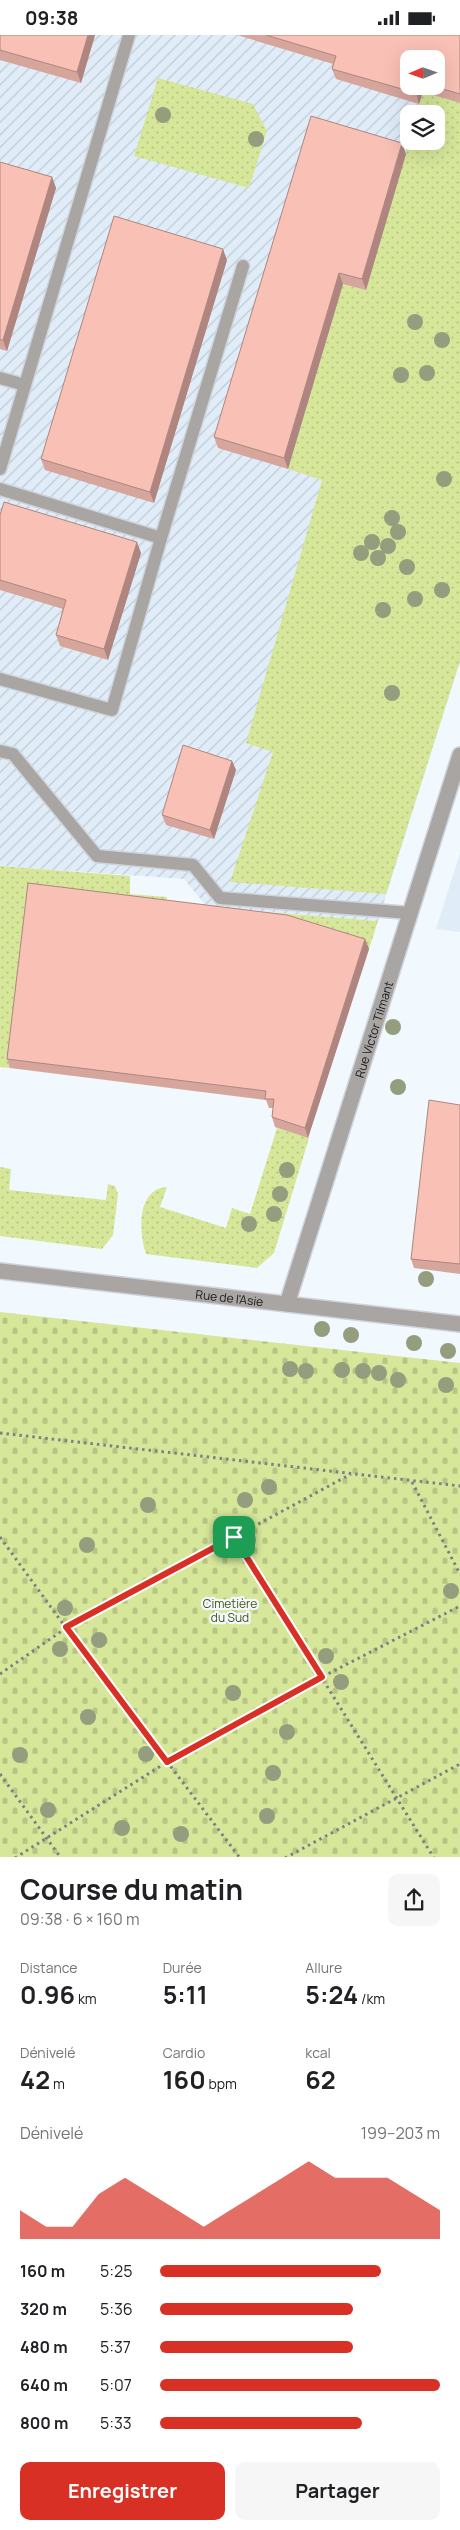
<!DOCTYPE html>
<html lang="fr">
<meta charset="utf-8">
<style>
body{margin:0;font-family:Manrope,sans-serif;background:#f6f6f6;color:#202124;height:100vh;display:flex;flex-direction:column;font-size:19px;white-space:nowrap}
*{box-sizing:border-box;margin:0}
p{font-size:16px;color:#757577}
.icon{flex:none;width:28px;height:28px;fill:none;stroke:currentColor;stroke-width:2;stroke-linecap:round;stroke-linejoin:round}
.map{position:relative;height:1822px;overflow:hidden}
.details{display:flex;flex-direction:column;background:#fff;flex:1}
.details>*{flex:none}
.needle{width:32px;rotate:268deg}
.controls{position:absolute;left:400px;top:15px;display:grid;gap:10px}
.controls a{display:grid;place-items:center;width:45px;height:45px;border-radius:10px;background:#fff;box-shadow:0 5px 20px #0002;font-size:25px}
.pin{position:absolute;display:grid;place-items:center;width:42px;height:42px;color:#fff;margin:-21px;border-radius:10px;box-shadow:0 2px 8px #0006}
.round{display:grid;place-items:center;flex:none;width:52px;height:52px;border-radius:10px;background:#f6f6f6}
.head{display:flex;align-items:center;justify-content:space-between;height:85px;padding:0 20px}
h1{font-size:28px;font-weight:700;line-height:38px}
.metrics{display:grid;grid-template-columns:repeat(3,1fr);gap:8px;height:85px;padding:5px 20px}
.metrics div{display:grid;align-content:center}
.metrics b{font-size:25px;font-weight:700}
.metrics small{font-size:14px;font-weight:400}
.metrics p{font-size:14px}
.chart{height:140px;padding:10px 20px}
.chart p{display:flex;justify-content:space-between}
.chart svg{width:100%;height:90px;margin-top:5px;fill:#d93025;opacity:.7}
.button{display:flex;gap:10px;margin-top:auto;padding:10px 20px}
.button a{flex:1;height:58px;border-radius:10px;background:#d93025;color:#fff;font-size:20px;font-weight:700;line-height:58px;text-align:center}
.button a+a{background:#f6f6f6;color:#202124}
ul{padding:0 20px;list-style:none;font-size:16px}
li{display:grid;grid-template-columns:80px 60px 1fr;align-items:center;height:38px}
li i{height:12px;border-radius:6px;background:#d93025}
.status{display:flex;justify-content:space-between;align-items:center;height:35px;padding:0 25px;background:#fff;direction:ltr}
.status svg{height:14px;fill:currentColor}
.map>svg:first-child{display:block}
.built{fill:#e0edf8}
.industrial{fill:url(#industrial-furrows);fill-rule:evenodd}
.grass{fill:url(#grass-dots)}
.cemetery{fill:url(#cemetery-stones)}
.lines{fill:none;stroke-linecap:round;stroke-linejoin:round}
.lane-casing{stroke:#ced4da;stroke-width:15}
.street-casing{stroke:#ced4da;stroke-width:18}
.path{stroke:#7b8084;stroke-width:3;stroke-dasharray:2.5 4;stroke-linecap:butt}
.lane{stroke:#a8a5a3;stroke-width:12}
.street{stroke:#a8a5a3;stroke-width:15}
.tree{fill:#949d7d}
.wall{fill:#d6a59c;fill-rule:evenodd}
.shaded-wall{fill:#ae867f}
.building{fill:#f9c0b5;stroke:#ae867f}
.route-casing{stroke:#fff;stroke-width:10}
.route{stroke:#d93025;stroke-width:6}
.labels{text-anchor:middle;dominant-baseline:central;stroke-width:4.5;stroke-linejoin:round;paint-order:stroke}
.street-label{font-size:12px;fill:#16181b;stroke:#f1f8fe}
.park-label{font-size:12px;fill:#475213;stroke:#f1f8fe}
</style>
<div class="status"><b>09:38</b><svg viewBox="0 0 49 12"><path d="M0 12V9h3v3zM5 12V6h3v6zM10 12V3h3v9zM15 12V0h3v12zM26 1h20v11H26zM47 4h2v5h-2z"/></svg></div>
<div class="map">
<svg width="460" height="1823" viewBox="0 0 460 1823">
<defs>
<pattern id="industrial-furrows" width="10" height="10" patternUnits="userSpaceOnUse" patternTransform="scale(1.25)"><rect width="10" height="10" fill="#e0edf8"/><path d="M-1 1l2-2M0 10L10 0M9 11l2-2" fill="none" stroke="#bfcad4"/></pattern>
<pattern id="grass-dots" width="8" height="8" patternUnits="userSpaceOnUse" patternTransform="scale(1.25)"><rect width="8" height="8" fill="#d6e79a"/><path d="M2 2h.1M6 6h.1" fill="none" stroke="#b7c584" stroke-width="1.8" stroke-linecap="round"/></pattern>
<pattern id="cemetery-stones" width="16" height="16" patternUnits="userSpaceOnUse" patternTransform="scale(1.25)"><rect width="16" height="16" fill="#d6e79a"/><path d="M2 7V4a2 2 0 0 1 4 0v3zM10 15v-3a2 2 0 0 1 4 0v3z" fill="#b7c584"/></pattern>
</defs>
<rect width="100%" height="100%" fill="#f1f8fe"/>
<path class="built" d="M460,818V897L436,894Z"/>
<path class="industrial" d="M0,0H460V626L378,886L207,872L184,844L0,831ZM409,24H436V51H409ZM409,79H436V106H409Z"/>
<g class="grass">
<path d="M158,43L253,69L267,96L249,153L134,121Z"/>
<path d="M423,57L460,68V626L386,859L230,847L273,717L246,708L322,445L288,434L343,249L366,255L409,106H436V79H416Z"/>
<path d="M0,831L130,841V859L167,862V869L378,886L369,914L32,858L10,1033L0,1032Z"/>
<path d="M277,1093L309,1103L274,1218L257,1233L146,1219C139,1198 136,1154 167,1152L160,1172L226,1193L232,1173L250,1179Z"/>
<path d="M0,1132L11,1134L9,1155L106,1165L108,1149L115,1151L118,1159L113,1200L102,1214L0,1201Z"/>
</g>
<path class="cemetery" d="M0,1277L460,1328V1822H0Z"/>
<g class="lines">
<g class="lane-casing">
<g id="lane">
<path d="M0,343L25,350"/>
<path d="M0,434L129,0"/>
<path d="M0,454L161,503L112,675L0,644"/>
<path d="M161,503L243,231"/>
<path d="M0,716L13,719L97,821L193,830L220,863L410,878"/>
</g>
</g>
<g class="street-casing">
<g id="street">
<path id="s1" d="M0,1236L460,1289"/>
<path id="s2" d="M287,1269L460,720"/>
</g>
</g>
<g class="path">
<path d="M0,1398L460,1451"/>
<path d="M412,1447L460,1539"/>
<path d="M0,1502L66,1593L240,1823"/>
<path d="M234,1502L434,1823"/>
<path d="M0,1639L66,1593L351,1439"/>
<path d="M0,1739L61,1823"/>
<path d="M15,1823L167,1727L322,1642L460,1571"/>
<path d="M285,1823L460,1729"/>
</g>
<use href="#lane" class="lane"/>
<use href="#street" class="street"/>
</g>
<g class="tree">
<circle cx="163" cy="80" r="8"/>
<circle cx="256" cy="104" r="8"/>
<circle cx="415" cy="287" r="8"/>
<circle cx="442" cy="305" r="8"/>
<circle cx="427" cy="338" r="8"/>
<circle cx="401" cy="340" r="8"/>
<circle cx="444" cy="444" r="8"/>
<circle cx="392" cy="483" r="8"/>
<circle cx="398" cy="497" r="8"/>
<circle cx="372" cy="507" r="8"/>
<circle cx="388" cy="511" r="8"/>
<circle cx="361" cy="518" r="8"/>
<circle cx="378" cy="523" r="8"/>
<circle cx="407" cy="532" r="8"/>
<circle cx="442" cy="555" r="8"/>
<circle cx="415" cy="564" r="8"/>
<circle cx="383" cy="575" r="8"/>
<circle cx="392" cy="658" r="8"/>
<circle cx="393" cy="992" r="8"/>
<circle cx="398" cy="1052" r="8"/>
<circle cx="287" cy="1135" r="8"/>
<circle cx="280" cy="1159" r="8"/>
<circle cx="274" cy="1179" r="8"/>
<circle cx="249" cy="1189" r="8"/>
<circle cx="426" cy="1244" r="8"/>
<circle cx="322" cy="1294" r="8"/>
<circle cx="351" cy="1300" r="8"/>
<circle cx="414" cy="1308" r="8"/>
<circle cx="448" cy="1316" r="8"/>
<circle cx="290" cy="1334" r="8"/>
<circle cx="342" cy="1335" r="8"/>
<circle cx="306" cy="1336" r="8"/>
<circle cx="363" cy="1336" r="8"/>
<circle cx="379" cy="1338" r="8"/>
<circle cx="398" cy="1345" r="8"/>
<circle cx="446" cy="1350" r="8"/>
<circle cx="269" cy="1452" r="8"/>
<circle cx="245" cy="1465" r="8"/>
<circle cx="148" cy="1470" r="8"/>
<circle cx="248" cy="1505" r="8"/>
<circle cx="87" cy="1510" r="8"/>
<circle cx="451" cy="1556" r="8"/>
<circle cx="65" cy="1573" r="8"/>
<circle cx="99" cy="1605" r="8"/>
<circle cx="60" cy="1614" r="8"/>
<circle cx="326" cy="1621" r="8"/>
<circle cx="341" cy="1647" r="8"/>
<circle cx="233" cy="1658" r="8"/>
<circle cx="88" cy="1682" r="8"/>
<circle cx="287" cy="1697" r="8"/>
<circle cx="146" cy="1719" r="8"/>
<circle cx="20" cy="1720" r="8"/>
<circle cx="273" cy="1738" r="8"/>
<circle cx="48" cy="1775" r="8"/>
<circle cx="267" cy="1781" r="8"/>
<circle cx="122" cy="1793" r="8"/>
<circle cx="181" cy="1799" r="8"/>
</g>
<g class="wall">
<path d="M0,0H95L81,48L0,25Z"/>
<path d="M237,0H460V68L423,57L419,69L336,44L332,34L333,29ZM409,24L436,51H409Z"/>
<path d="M406,119L366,255L343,249L288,434L218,413L214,402Z"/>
<path d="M0,127L52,142L56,153L7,316L0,314Z"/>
<path d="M227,225L154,468L45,435L41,424Z"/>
<path d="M0,480L141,518L108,625L60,611L56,600L63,574L0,555Z"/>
<path d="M232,726L236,735L214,804L166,790L162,780Z"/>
<path d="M365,904L369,914L308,1103L275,1092L272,1082L273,1073H269L266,1065L10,1033L7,1024Z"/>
<path d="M460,1070V1239L414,1233L411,1224Z"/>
</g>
<g class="shaded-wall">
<path d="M88,0H95L81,48L77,37Z"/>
<path d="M418,51H421L423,57L419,69L416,58Z"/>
<path d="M402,108L406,119L366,255L362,244Z"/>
<path d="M52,142L56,153L7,316L3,305Z"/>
<path d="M223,214L227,225L154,468L150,457Z"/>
<path d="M339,238L343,249L288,434L284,423Z"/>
<path d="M137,507L141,518L108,625L104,614Z"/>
<path d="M232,726L236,735L214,804L210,795Z"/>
<path d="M365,904L369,914L308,1103L305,1093Z"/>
</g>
<g class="building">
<path d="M0,0H88L77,37L0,15Z"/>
<path d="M266,0H460V59L433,51H436V24H409V51H418L416,58L332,34L336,21Z"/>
<path d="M311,81L402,108L362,244L339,238L284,423L214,402Z"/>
<path d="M0,127L52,142L3,305H0Z"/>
<path d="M114,181L223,214L150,457L41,424Z"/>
<path d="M4,467L137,507L104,614L56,600L66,565L0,545V480Z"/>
<path d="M183,710L232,726L210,795L162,780Z"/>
<path d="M28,848L287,880L365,904L305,1093L272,1082L274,1064H265L266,1056L7,1024Z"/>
<path d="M429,1065L460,1070V1229L411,1224Z"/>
</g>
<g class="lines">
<g class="route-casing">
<path id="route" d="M234,1502L322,1642L167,1727L66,1592Z"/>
</g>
<use href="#route" class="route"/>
</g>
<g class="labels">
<g class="street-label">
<text stroke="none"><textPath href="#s2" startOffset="288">Rue Victor Tilmant</textPath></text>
<text stroke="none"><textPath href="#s1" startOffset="231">Rue de l'Asie</textPath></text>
</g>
<g class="park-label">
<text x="230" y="1568">Cimetière<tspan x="230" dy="14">du Sud</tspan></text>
</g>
</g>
</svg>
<div class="controls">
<a><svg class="needle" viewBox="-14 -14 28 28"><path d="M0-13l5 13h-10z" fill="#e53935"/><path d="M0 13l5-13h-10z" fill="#757577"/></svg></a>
<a><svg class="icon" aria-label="layers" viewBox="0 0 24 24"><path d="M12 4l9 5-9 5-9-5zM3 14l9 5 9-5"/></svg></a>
</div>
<div class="pin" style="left:234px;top:1502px;background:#1e9e55"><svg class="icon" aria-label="arrive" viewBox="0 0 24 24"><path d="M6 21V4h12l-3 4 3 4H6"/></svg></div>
</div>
<section class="details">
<div class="head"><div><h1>Course du matin</h1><p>09:38 · 6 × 160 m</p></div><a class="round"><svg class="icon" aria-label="share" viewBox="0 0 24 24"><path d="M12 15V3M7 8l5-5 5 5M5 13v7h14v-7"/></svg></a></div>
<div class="metrics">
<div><p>Distance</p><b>0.96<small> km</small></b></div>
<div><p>Durée</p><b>5:11</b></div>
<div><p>Allure</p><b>5:24<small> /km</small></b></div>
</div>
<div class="metrics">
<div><p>Dénivelé</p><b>42<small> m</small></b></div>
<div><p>Cardio</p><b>160<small> bpm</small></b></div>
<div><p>kcal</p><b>62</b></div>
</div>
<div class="chart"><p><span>Dénivelé</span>199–203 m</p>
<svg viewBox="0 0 160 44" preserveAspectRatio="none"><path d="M0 44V30L10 38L20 38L30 22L40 14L50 22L60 30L70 38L80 30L90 22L100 14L110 6L120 14L130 14L140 14L150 22L160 30V44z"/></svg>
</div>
<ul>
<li><b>160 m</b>5:25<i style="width:79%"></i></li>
<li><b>320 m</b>5:36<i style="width:69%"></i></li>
<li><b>480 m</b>5:37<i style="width:69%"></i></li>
<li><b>640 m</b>5:07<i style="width:100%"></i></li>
<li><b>800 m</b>5:33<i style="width:72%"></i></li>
</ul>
<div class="button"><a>Enregistrer</a><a>Partager</a></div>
</section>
